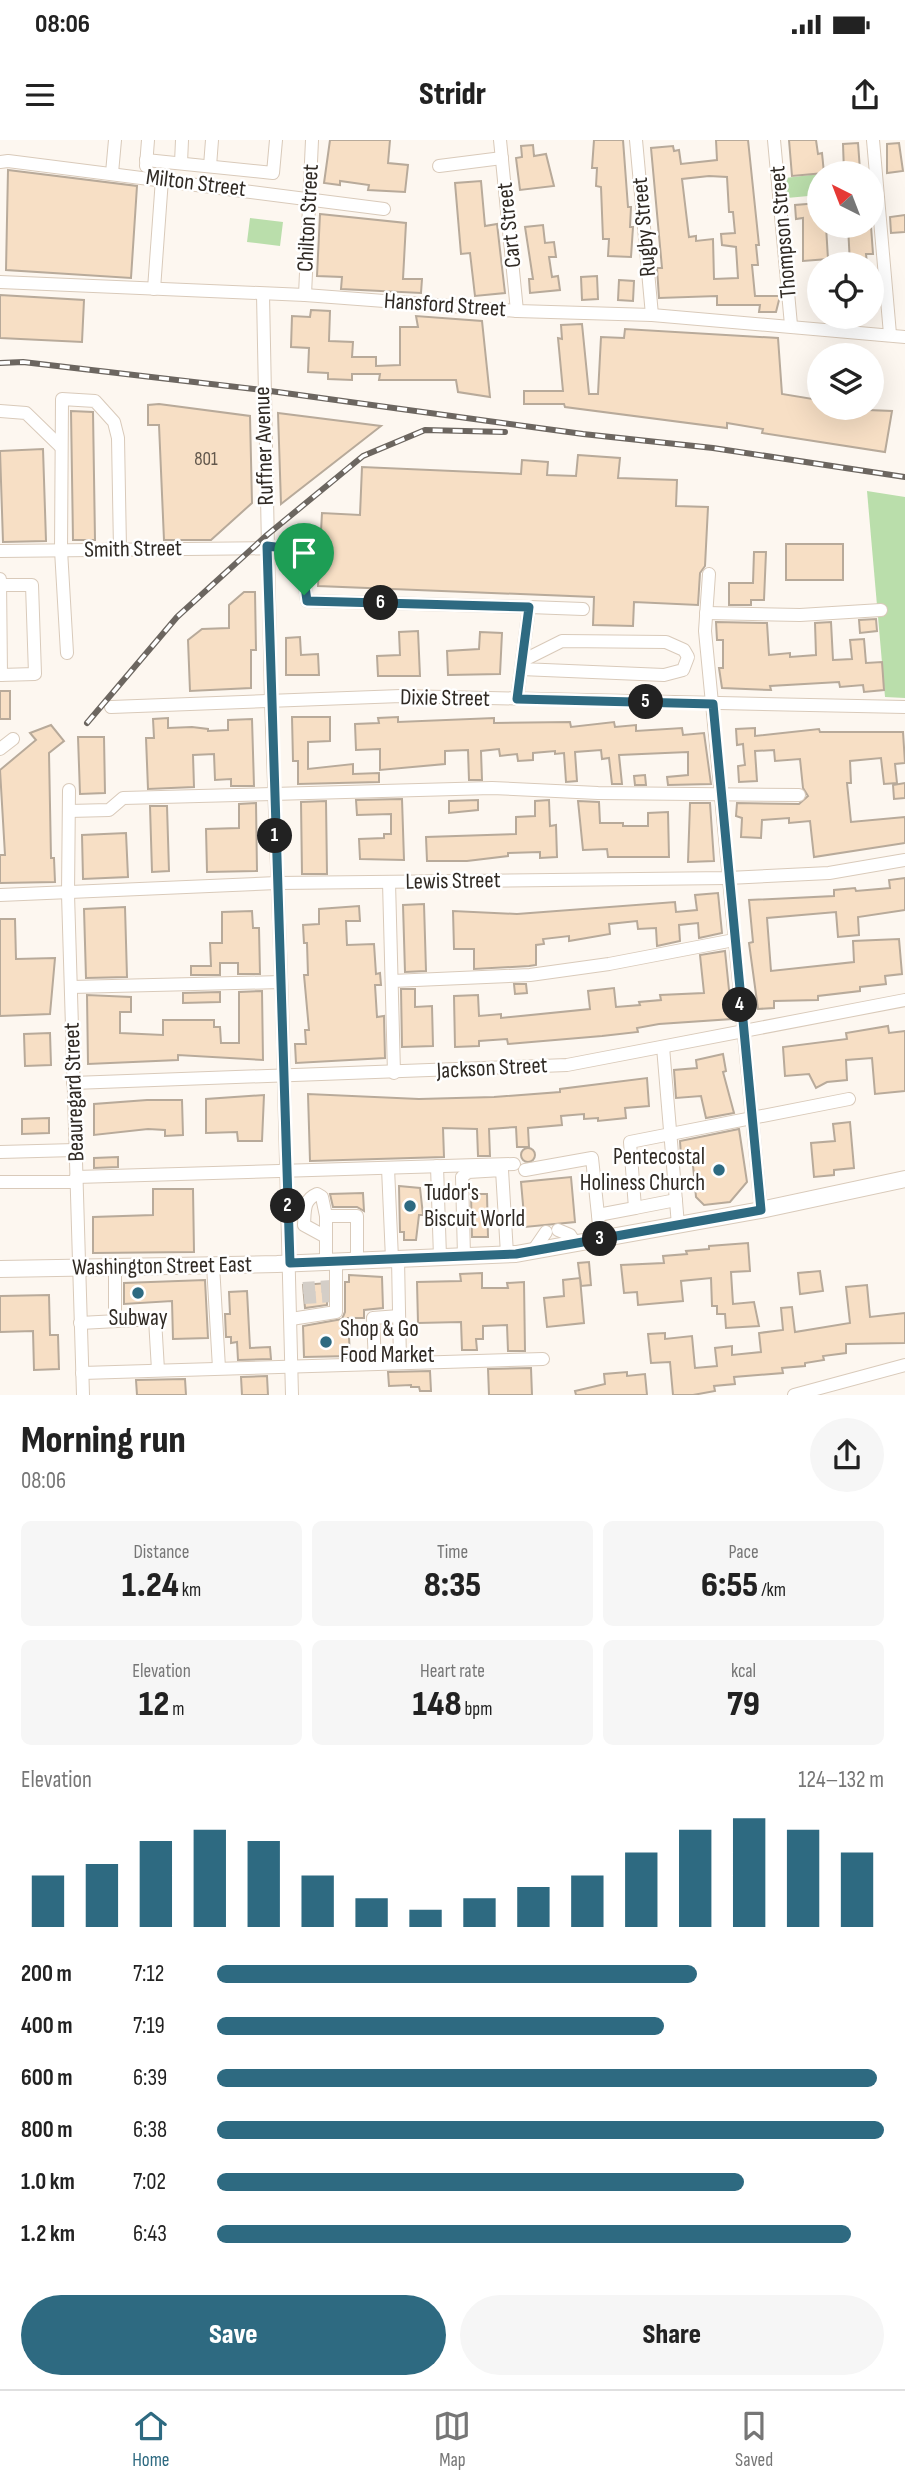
<!DOCTYPE html>
<meta charset="utf-8">
<style>
body{margin:0;font-family:"Sofia Sans Condensed",sans-serif;background:#f6f6f6;color:#222;height:100vh;display:flex;flex-direction:column;font-size:26px;white-space:nowrap}
*{box-sizing:border-box;margin:0}
p{font-size:23px;color:#767676}
.icon{flex:none;width:38px;height:38px;fill:none;stroke:currentColor;stroke-width:2;stroke-linecap:round;stroke-linejoin:round}
.map{position:relative;height:1255px;overflow:hidden}
.side{display:flex;flex-direction:column;background:#fff;flex:1}
.side>*{flex:none}
.needle{width:46px;rotate:318deg}
.buttons{position:absolute;left:807px;top:21px;display:grid;gap:14px}
.buttons a{display:grid;place-items:center;width:77px;height:77px;border-radius:50%;background:#fff;box-shadow:0 7px 28px #0002;font-size:35px}
.pin{position:absolute;display:grid;place-items:center;width:60px;height:60px;color:#fff;margin:-72px -30px;border-radius:50% 50% 50% 0;rotate:-45deg;box-shadow:0 0 7px #0007}
.pin .icon{rotate:45deg}
.km{position:absolute;width:35px;height:35px;margin:-18px;border-radius:50%;background:#222;color:#fff;font-size:19px;line-height:35px;text-align:center}
.round{display:grid;place-items:center;flex:none;width:74px;height:74px;border-radius:37px;background:#f6f6f6}
.head{display:flex;align-items:center;justify-content:space-between;height:119px;padding:0 21px}
h1{font-size:38px;font-weight:800;line-height:52px}
.stats{display:grid;grid-template-columns:repeat(3,1fr);gap:10px;height:119px;padding:7px 21px}
.stats div{display:grid;align-content:center;border-radius:10px;background:#f6f6f6;text-align:center}
.stats b{font-size:35px;font-weight:800}
.stats small{font-size:19px;font-weight:400}
.stats p{font-size:19px}
.chart{height:196px;padding:14px 21px}
.chart p{display:flex;justify-content:space-between}
.chart svg{width:100%;height:126px;margin-top:7px;stroke:#2e6a81;stroke-width:6}
.action{display:flex;gap:14px;margin-top:auto;padding:14px 21px}
.action a{flex:1;height:80px;border-radius:42px;background:#2e6a81;color:#fff;font-size:28px;font-weight:800;line-height:80px;text-align:center}
.action a+a{background:#f6f6f6;color:#222}
ul{padding:0 21px;list-style:none;font-size:23px}
li{display:grid;grid-template-columns:112px 84px 1fr;align-items:center;height:52px}
li i{height:18px;border-radius:9px;background:#2e6a81}
.status{display:flex;justify-content:space-between;align-items:center;height:49px;padding:0 35px;background:#fff;direction:ltr}
.status svg{height:19px;fill:currentColor}
header{display:flex;justify-content:space-between;align-items:center;height:91px;padding:0 21px;background:#fff;font-size:32px;font-weight:800}
.menu{display:flex;justify-content:space-around;align-items:center;height:98px;border-top:2px solid #e0e0e0;background:#fff;font-size:19px;color:#767676}
.menu a{display:grid;justify-items:center;gap:4px}
.menu .active{color:#2e6a81}
.map>svg:first-child{display:block}
.green{fill:#badeab}
.building{fill:#f7dfc5;stroke:#b8aa9a;stroke-width:2;fill-rule:evenodd}
.lines{fill:none;stroke-linecap:round;stroke-linejoin:round}
.minor-tunnel{stroke:#d4cec7;stroke-width:12;stroke-dasharray:12 6;stroke-linecap:butt}
.minor-casing{stroke:#d9caba;stroke-width:14}
.major-casing{stroke:#d9caba;stroke-width:18}
.minor{stroke:#fff;stroke-width:12}
.major{stroke:#fff;stroke-width:16}
.rail-casing{stroke:#6c6660;stroke-width:6}
.rail{stroke:#fff;stroke-width:3.5;stroke-dasharray:10;stroke-linecap:butt}
.route-casing{stroke:#fff;stroke-width:14}
.route{stroke:#2e6a81;stroke-width:9}
.poi-dot{fill:#2e6a81;stroke:#fff;stroke-width:2.5}
.labels{text-anchor:middle;dominant-baseline:central;stroke-width:5;stroke-linejoin:round;paint-order:stroke}
.number-label{font-size:19px;fill:#62574c}
.street-label{font-size:23px;fill:#302a24;stroke:#fff}
.poi-label{font-size:23px;fill:#302a24;stroke:#fff;text-anchor:start}
</style>
<div class="status"><b>08:06</b><svg viewBox="0 0 49 12"><path d="M0 12V9h3v3zM5 12V6h3v6zM10 12V3h3v9zM15 12V0h3v12zM26 1h20v11H26zM47 4h2v5h-2z"/></svg></div>
<header><svg class="icon" aria-label="menu" viewBox="0 0 24 24"><path d="M4 6h16M4 12h16M4 18h16"/></svg>Stridr<svg class="icon" aria-label="share" viewBox="0 0 24 24"><path d="M12 15V3M7 8l5-5 5 5M5 13v7h14v-7"/></svg></header>
<div class="map">
<svg width="905" height="1255" viewBox="0 0 905 1255">
<rect width="100%" height="100%" fill="#fdf7f0"/>
<g class="green">
<path d="M819,34V55L787,58L785,38Z"/>
<path d="M250,78L283,82L280,106L247,102Z"/>
<path d="M867,351L905,357V558L885,557Z"/>
</g>
<g class="building">
<path d="M330,0H390L388,23L408,25L405,52L368,50L369,45L340,41V45L324,43Z"/>
<path d="M594,0H623L628,67H631L630,87H633L631,117L608,116L609,99H603L601,47L596,46L597,28H592Z"/>
<path d="M716,0H748L759,105H756L758,125H752L755,156H780L776,172H759L760,165H717V156L659,158L657,128H662L651,8L673,6L674,11L679,10L681,24L717,20ZM709,36L727,37L729,72H733L735,93L721,94L722,105L736,107L738,138L714,139L713,99L696,101V96L689,97L682,39Z"/>
<path d="M789,0H816L818,14L822,13L824,33L792,36Z"/>
<path d="M858,3L860,30L844,32L843,4Z"/>
<path d="M899,3L903,31L887,33V4Z"/>
<path d="M533,5L534,16L546,14L554,46L520,50L516,18L522,17L521,6Z"/>
<path d="M8,30L137,46L131,138L6,130Z"/>
<path d="M481,41L485,86L497,84L505,153L475,156L470,113L461,114L455,43Z"/>
<path d="M819,63V86H826L828,119L803,121V78L796,79L795,65Z"/>
<path d="M320,74L406,83L403,139H422L421,153L341,149L342,137L317,136Z"/>
<path d="M905,75V92L891,93L890,77Z"/>
<path d="M543,85L545,103L554,102L556,117H549L552,137L558,136L560,150L530,153L529,139H533L525,87Z"/>
<path d="M848,86H871L873,114H866L867,124H850Z"/>
<path d="M597,136L598,159L582,160L581,137Z"/>
<path d="M619,140L634,141L633,161L618,160Z"/>
<path d="M0,155L84,160L82,202L0,198Z"/>
<path d="M311,170L330,171L329,201L353,202L352,217H376V226L400,225V187H418L416,176L482,181L490,257L458,252L456,240H379L380,234H352V240L328,239V233L308,232L309,208L291,207L292,176L310,177Z"/>
<path d="M582,184L589,254H598L601,197L624,198L625,189L778,198L782,254L819,260V268L892,271L885,312L762,293L763,289L727,283V288L565,267L564,264H524V251H563L558,198L562,199L561,185Z"/>
<path d="M159,264L250,276L252,363L211,400H164L159,285H148V265Z"/>
<path d="M71,271L93,272L95,400H73Z"/>
<path d="M278,273L381,286L281,364Z"/>
<path d="M43,309L46,401L3,402L0,311Z"/>
<path d="M578,315L620,318L618,338L677,340L676,366L708,367L705,426L700,433L698,465L634,462L633,486L593,485L594,457L318,446L322,373L360,375L362,327L521,334L522,320L548,322L547,335L576,336Z"/>
<rect x="786" y="404" width="57" height="36"/>
<path d="M754,412H766L764,460H751V465H729V443H753Z"/>
<path d="M244,452H255L256,510H251V548L190,551L188,500L202,489L229,488V465Z"/>
<path d="M876,479L877,491L860,493L859,480Z"/>
<path d="M716,482L767,483L769,515L790,513V517L816,515L815,483L831,482L833,520L852,519L850,500L864,499L866,523L882,522L884,550L864,552L863,545L840,547L839,542L770,546L771,550L722,548L719,528H723V500H717Z"/>
<path d="M418,491L420,536H378L377,516L400,515L399,492Z"/>
<path d="M480,492L502,493L500,534L448,535L447,511L479,509Z"/>
<path d="M300,497L301,515L318,514L319,535H286V498Z"/>
<rect x="0" y="551" width="10" height="28"/>
<path d="M292,577H330V601L308,602V629L353,624V634L379,633V642L298,644V621H293Z"/>
<path d="M398,577V582L494,578V583L570,582L571,587L614,582L615,587L636,585V591L682,588L683,595L704,593L711,644L668,645L667,637L688,635V612L619,615L622,644H612L609,618L602,619L601,610L575,612L577,641L566,642L564,613L555,614V611L533,613V620L518,621L517,614L500,616L499,609L481,611L482,640H469L468,610L445,611V624L380,630V609L356,610L355,584L379,583L378,578Z"/>
<path d="M168,578V588L192,587L208,589V591L228,590V580L252,579L254,646H231V639L215,640L214,614L193,615L194,647L148,649L146,598H154L153,579Z"/>
<path d="M51,585L64,601L49,613L51,718H54L55,742L0,743V715H5L0,630L36,600L30,593Z"/>
<path d="M755,588V596L819,589L820,592H903L905,623L895,624L897,643L884,644L881,618L850,621L851,643H847L851,682L905,677V703L814,717L810,681L789,683V678L762,680L761,698L741,697L742,678L736,676L737,663L799,664L808,656L803,648L800,619L775,621L774,610L755,611L757,641L739,642L738,626L745,625L744,616L743,604L737,605L736,589Z"/>
<path d="M78,597H104L105,653L80,654Z"/>
<path d="M645,635L646,645H635L634,636Z"/>
<path d="M905,643V658L894,659L893,645Z"/>
<path d="M402,659L404,720L360,719L359,699L384,698V694H391V674L357,675L356,660Z"/>
<path d="M478,660V670L449,673V661Z"/>
<path d="M549,660L550,686L556,685L557,717L540,718V712L508,713V716L467,721H427L426,697L516,694V677L535,676V661Z"/>
<path d="M326,661L327,734H302L301,662Z"/>
<path d="M578,661L599,662L600,683H623V686H648V673L668,672L669,717H608L607,709L583,710Z"/>
<path d="M256,663L257,731L207,732L206,689L239,688V664Z"/>
<path d="M690,663H710L714,721L688,722Z"/>
<path d="M150,666H167L169,731L152,732Z"/>
<path d="M126,693L128,737L83,739L82,695Z"/>
<path d="M905,738V770L858,777L859,795L838,797L836,772L767,778L771,831L854,822L853,801L899,799L902,834L885,836L886,844L860,847V851L818,856V860L774,861V868L758,869L749,803L753,802L749,760L834,756V750L855,748L856,751L890,748L889,740Z"/>
<path d="M718,753L722,793L699,798L698,783L679,785L680,801L657,806L656,788L638,789L637,781L609,784L610,794L569,801V796L543,799L544,804L536,805V825L529,826L474,829V809H454L453,771L517,774L675,762L676,772L697,770L695,755Z"/>
<path d="M424,764L426,831L405,832L403,765Z"/>
<path d="M359,766L360,781H346L347,805L374,804L376,834L380,833L381,845H375L377,877L384,876L385,918L296,923L295,904H306L305,890H309L304,835H308L307,803H304L303,785L319,784V769Z"/>
<path d="M125,767L127,837L86,838L84,769Z"/>
<path d="M252,771L253,788H259L260,834H238V823H220V835H191V826H211L210,803H222V772Z"/>
<path d="M0,779H15L16,819L55,818L50,874L0,876Z"/>
<path d="M725,811L732,879L659,884L637,888L638,892L602,896L508,904L507,899L479,901V906L455,907L454,856L478,855L479,876L501,874V878L590,869L588,851L614,848L616,867L640,865L639,862L661,860L660,855L704,853L700,815Z"/>
<path d="M514,844H526L527,853L515,854Z"/>
<path d="M401,849H415V867L432,866L433,906L402,907Z"/>
<path d="M262,851L263,920L178,915V920L88,924L87,855L131,857V872H120V893L163,895V880H214V887H220L221,903H239V852Z"/>
<path d="M220,852V862L183,863V853Z"/>
<path d="M888,886L889,893L905,891V951L875,954L872,918L846,920L847,940L827,942L816,948L809,934L785,936L783,907L847,899L846,893Z"/>
<path d="M50,893L51,925L25,926L24,894Z"/>
<path d="M723,914L726,931L723,932L734,973L706,978L701,956L676,958L674,930L697,928L696,920Z"/>
<path d="M647,938L649,966L625,968L626,978L598,981V978L584,979V974L561,976L562,985L528,988L529,1007H517L516,987L489,989L490,1016H478L477,989L443,988L444,1017L310,1021L308,954L419,959L494,957L560,952V949Z"/>
<path d="M264,955L262,1001H238L237,992L206,993V959Z"/>
<path d="M147,960H182L183,995L165,996V990L148,989L94,995V964Z"/>
<path d="M49,978V993L22,994V979Z"/>
<path d="M850,982L854,1028L834,1030V1035L814,1037L811,1003L835,1001L833,984Z"/>
<path d="M739,989L747,1042L730,1062L704,1065L696,1057L692,1015L681,1016L680,1001Z"/>
<circle cx="528" cy="1015" r="7"/>
<path d="M118,1017V1027L94,1028V1018Z"/>
<path d="M571,1037L575,1082L525,1087L521,1042Z"/>
<path d="M399,1046L420,1048L423,1075H419L416,1100H404V1092H400Z"/>
<path d="M153,1049H193L194,1112L93,1113V1077L153,1075Z"/>
<path d="M363,1053L364,1071L357,1067H333L330,1054Z"/>
<path d="M471,1054H487L488,1097H472Z"/>
<path d="M748,1103L750,1131L731,1132L733,1164L754,1162L759,1186L726,1188L725,1174H717V1166H712L711,1138L681,1141L683,1161L638,1165L637,1152L624,1153L621,1125L664,1123L663,1116L687,1114L686,1111L709,1109V1106Z"/>
<path d="M589,1122L591,1145L581,1146L578,1123Z"/>
<path d="M820,1131L823,1151L800,1154L798,1133Z"/>
<path d="M482,1133V1148H508L507,1143L524,1142L525,1211H508L507,1185L483,1186V1199H476L477,1210H462L461,1182L418,1183L417,1142L461,1141L460,1134Z"/>
<path d="M349,1135L382,1137L383,1168L364,1170V1178H348L350,1216L304,1217L303,1186L342,1179L345,1172V1142H349Z"/>
<path d="M580,1138L584,1183L547,1187L544,1158L564,1156L563,1140Z"/>
<path d="M205,1140L208,1198L173,1199L172,1161L124,1164V1143Z"/>
<path d="M327,1143V1165L305,1168L303,1145Z"/>
<path d="M867,1145L870,1177L905,1173V1203L846,1204V1213L823,1216L824,1220L805,1223V1226L782,1228L783,1233L734,1237L735,1244L714,1246L715,1251L693,1255H673L670,1222L651,1223L648,1194L665,1193V1199L692,1196L695,1228L717,1226L715,1208L732,1206V1215L761,1212L759,1193L783,1190L781,1168L792,1167L795,1192L850,1183L846,1147Z"/>
<path d="M247,1151L250,1208L270,1207L271,1219L238,1220L237,1202L231,1203V1197H226L225,1174H230L229,1152Z"/>
<path d="M49,1155L50,1195H58L59,1229L34,1230L33,1191L0,1192V1156Z"/>
<path d="M531,1228L532,1255H489L488,1229Z"/>
<path d="M430,1231L431,1251H420L419,1247H411V1245L389,1246L388,1232Z"/>
<path d="M627,1232V1236L645,1234L647,1255H576L575,1251L605,1244L604,1234Z"/>
<path d="M267,1236L268,1255H242L241,1237Z"/>
<path d="M185,1239L186,1255H137L136,1240Z"/>
</g>
<g class="lines">
<g class="minor-tunnel">
<path d="M303,1148L331,1146"/>
<path d="M304,1158L332,1156"/>
</g>
<g class="minor-casing">
<g id="minor">
<path d="M500,0L517,171"/>
<path d="M636,0L652,175"/>
<path d="M774,0L791,185"/>
<path d="M873,0L890,194"/>
<path d="M146,20L273,33L276,0"/>
<path d="M0,22L8,21L384,69"/>
<path d="M181,23L182,0"/>
<path d="M146,26L148,0"/>
<path d="M210,26L212,0"/>
<path d="M439,26L502,18"/>
<path d="M112,33L115,0"/>
<path d="M0,142L305,155L517,171L652,175L905,197"/>
<path d="M154,149L162,39"/>
<path d="M263,154L271,560L282,865L292,1255"/>
<path d="M305,155L312,0"/>
<path d="M0,271L26,273L61,307"/>
<path d="M0,411L292,408L300,410L307,461L529,467L517,559"/>
<path d="M709,434L705,491L761,1070"/>
<path d="M0,439L1,535"/>
<path d="M529,467L583,469"/>
<path d="M706,473L800,475L881,470"/>
<path d="M67,513L61,410L62,259L95,261L114,282L118,298L120,409"/>
<path d="M521,529L664,535L683,530L688,517L684,510L666,502L562,501L522,521"/>
<path d="M0,535L35,534L32,445H1"/>
<path d="M111,567L401,556L905,567"/>
<path d="M0,609L13,599"/>
<path d="M69,650L68,754L83,1255"/>
<path d="M69,671L109,670L123,658L492,648L598,653L799,655"/>
<path d="M389,742L394,933"/>
<path d="M0,755L277,743L728,738L829,733L905,720"/>
<path d="M392,841L530,835L609,824L734,800"/>
<path d="M71,847L281,842"/>
<path d="M663,907L678,1085"/>
<path d="M73,943L567,925L905,860"/>
<path d="M0,1012L75,1010"/>
<path d="M437,1026L440,1117"/>
<path d="M388,1028L392,1119"/>
<path d="M525,1030L592,1018L598,1075"/>
<path d="M76,1037L514,1024"/>
<path d="M0,1042H76"/>
<path d="M635,1068L676,1060"/>
<path d="M326,1076L322,1057L317,1054C303,1060 305,1071 304,1085L326,1097"/>
<path d="M558,1090L570,1095L575,1103"/>
<path d="M600,1099L598,1075L635,1068L630,1002L849,959"/>
<path d="M533,1111L546,1092"/>
<path d="M464,1116L462,1037L468,1032L502,1030L507,1114"/>
<path d="M398,1119L400,1222"/>
<path d="M326,1122V1076H357V1120"/>
<path d="M213,1125L219,1228"/>
<path d="M115,1128V1181"/>
<path d="M291,1179L336,1172V1121"/>
<path d="M80,1183L155,1179L158,1230"/>
<path d="M375,1223L373,1178L399,1176"/>
<path d="M82,1233L543,1219"/>
<path d="M794,1255L905,1225"/>
</g>
</g>
<g class="major-casing">
<path id="major" d="M0,1129L277,1124L516,1114L761,1070L905,1039"/>
</g>
<use href="#minor" class="minor"/>
<use href="#major" class="major"/>
<g class="rail-casing">
<g id="rail">
<path d="M0,223L23,222L263,250L583,294L713,308L905,337"/>
<path d="M87,583L177,477L267,395L363,316L425,290L505,292"/>
</g>
</g>
<use href="#rail" class="rail"/>
</g>
<g class="lines">
<g class="route-casing">
<path id="route" d="M267,406L300,410L307,461L529,467L517,559L713,564L761,1070L516,1114L290,1123Z"/>
</g>
<use href="#route" class="route"/>
</g>
<g class="poi-dot">
<circle cx="719" cy="1030" r="7"/>
<circle cx="410" cy="1066" r="7"/>
<circle cx="138" cy="1153" r="7"/>
<circle cx="326" cy="1202" r="7"/>
</g>
<g class="labels">
<g class="number-label">
<text x="206" y="319">801</text>
</g>
<g class="street-label">
<text transform="translate(196 43) rotate(7)">Milton Street</text>
<text transform="translate(308 78) rotate(-87)">Chilton Street</text>
<text transform="translate(509 85) rotate(-96)">Cart Street</text>
<text transform="translate(644 87) rotate(-95)">Rugby Street</text>
<text transform="translate(783 92) rotate(-95)">Thompson Street</text>
<text transform="translate(445 165) rotate(4)">Hansford Street</text>
<text transform="translate(264 306) rotate(-92)">Ruffner Avenue</text>
<text transform="translate(133 409) rotate(-1)">Smith Street</text>
<text transform="translate(445 558) rotate(1)">Dixie Street</text>
<text transform="translate(453 741) rotate(-1)">Lewis Street</text>
<text transform="translate(492 928) rotate(-3)">Jackson Street</text>
<text transform="translate(74 952) rotate(-92)">Beauregard Street</text>
<text transform="translate(162 1126) rotate(-1)">Washington Street East</text>
</g>
<g class="poi-label">
<text x="705" y="1017" text-anchor="end">Pentecostal<tspan x="705" dy="26">Holiness Church</tspan></text>
<text x="424" y="1053">Tudor's<tspan x="424" dy="26">Biscuit World</tspan></text>
<text x="138" y="1178" text-anchor="middle">Subway</text>
<text x="340" y="1189">Shop &amp; Go<tspan x="340" dy="26">Food Market</tspan></text>
</g>
</g>
</svg>
<div class="buttons">
<a><svg class="needle" viewBox="-14 -14 28 28"><path d="M0-13l5 13h-10z" fill="#e53935"/><path d="M0 13l5-13h-10z" fill="#767676"/></svg></a>
<a><svg class="icon" aria-label="locate" viewBox="0 0 24 24"><circle cx="12" cy="12" r="6"/><path d="M12 2v4M12 18v4M2 12h4M18 12h4"/></svg></a>
<a><svg class="icon" aria-label="layers" viewBox="0 0 24 24"><path d="M12 4l9 5-9 5-9-5zM3 14l9 5 9-5"/></svg></a>
</div>
<div class="pin" style="left:304px;top:455px;background:#1e9e55"><svg class="icon" aria-label="arrive" viewBox="0 0 24 24"><path d="M6 21V4h12l-3 4 3 4H6"/></svg></div>
<b class="km" style="left:275px;top:696px">1</b>
<b class="km" style="left:288px;top:1066px">2</b>
<b class="km" style="left:600px;top:1099px">3</b>
<b class="km" style="left:740px;top:865px">4</b>
<b class="km" style="left:646px;top:562px">5</b>
<b class="km" style="left:381px;top:463px">6</b>
</div>
<section class="side">
<div class="head"><div><h1>Morning run</h1><p>08:06</p></div><a class="round"><svg class="icon" aria-label="share" viewBox="0 0 24 24"><path d="M12 15V3M7 8l5-5 5 5M5 13v7h14v-7"/></svg></a></div>
<div class="stats">
<div><p>Distance</p><b>1.24<small> km</small></b></div>
<div><p>Time</p><b>8:35</b></div>
<div><p>Pace</p><b>6:55<small> /km</small></b></div>
</div>
<div class="stats">
<div><p>Elevation</p><b>12<small> m</small></b></div>
<div><p>Heart rate</p><b>148<small> bpm</small></b></div>
<div><p>kcal</p><b>79</b></div>
</div>
<div class="chart"><p><span>Elevation</span>124–132 m</p>
<svg viewBox="0 0 160 44" preserveAspectRatio="none"><path d="M5 44V26M15 44V22M25 44V14M35 44V10M45 44V14M55 44V26M65 44V34M75 44V38M85 44V34M95 44V30M105 44V26M115 44V18M125 44V10M135 44V6M145 44V10M155 44V18"/></svg>
</div>
<ul>
<li><b>200 m</b>7:12<i style="width:72%"></i></li>
<li><b>400 m</b>7:19<i style="width:67%"></i></li>
<li><b>600 m</b>6:39<i style="width:99%"></i></li>
<li><b>800 m</b>6:38<i style="width:100%"></i></li>
<li><b>1.0 km</b>7:02<i style="width:79%"></i></li>
<li><b>1.2 km</b>6:43<i style="width:95%"></i></li>
</ul>
<div class="action"><a>Save</a><a>Share</a></div>
</section>
<nav class="menu">
<a class="active"><svg class="icon" aria-label="home" viewBox="0 0 24 24"><path d="M3 11l9-7 9 7M6 9v11h12V9"/></svg>Home</a>
<a><svg class="icon" aria-label="map" viewBox="0 0 24 24"><path d="M3 6l6-2 6 2 6-2v14l-6 2-6-2-6 2zM9 4v14M15 6v14"/></svg>Map</a>
<a><svg class="icon" aria-label="saved" viewBox="0 0 24 24"><path d="M7 4h10v16l-5-4-5 4z"/></svg>Saved</a>
</nav>
